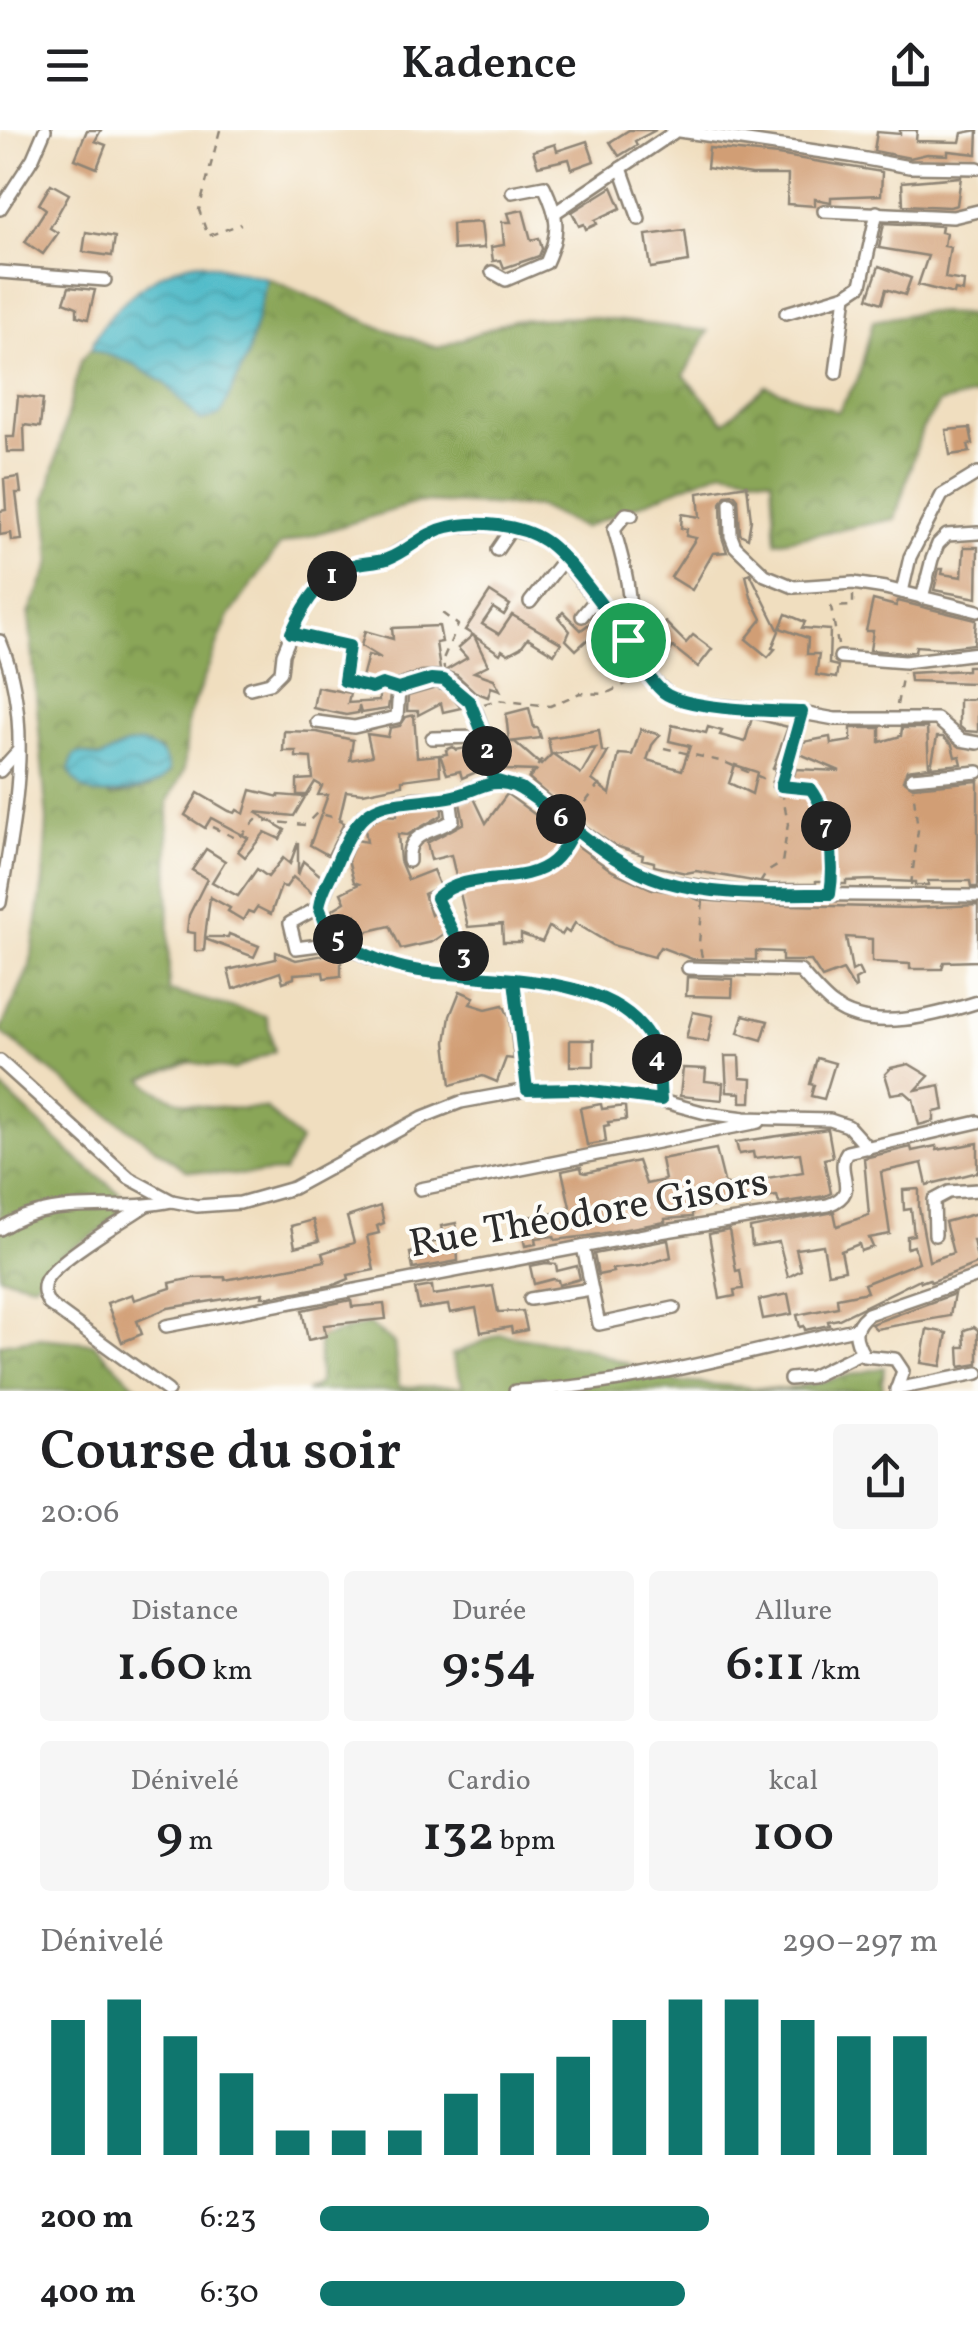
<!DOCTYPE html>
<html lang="fr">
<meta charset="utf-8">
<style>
body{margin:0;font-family:Vollkorn,serif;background:#f6f6f6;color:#202124;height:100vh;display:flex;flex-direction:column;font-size:38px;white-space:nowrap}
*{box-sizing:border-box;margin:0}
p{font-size:32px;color:#757577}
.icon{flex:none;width:55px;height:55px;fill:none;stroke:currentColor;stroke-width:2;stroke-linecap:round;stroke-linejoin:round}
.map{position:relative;height:1261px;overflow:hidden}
.panel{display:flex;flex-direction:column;background:#fff;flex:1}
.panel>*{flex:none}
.pin{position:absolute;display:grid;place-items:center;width:85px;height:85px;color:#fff;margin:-42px;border:5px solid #fff;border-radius:50%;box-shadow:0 2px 10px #0007}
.km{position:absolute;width:50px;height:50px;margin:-25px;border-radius:50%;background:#222;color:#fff;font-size:28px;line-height:50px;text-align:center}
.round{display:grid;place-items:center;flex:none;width:105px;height:105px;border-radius:10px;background:#f6f6f6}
.summary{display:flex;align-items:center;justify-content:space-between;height:170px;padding:0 40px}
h1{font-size:55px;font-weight:600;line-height:75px}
.metrics{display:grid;grid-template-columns:repeat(3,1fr);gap:15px;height:170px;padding:10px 40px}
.metrics div{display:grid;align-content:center;border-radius:10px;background:#f6f6f6;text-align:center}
.metrics b{font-size:50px;font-weight:600}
.metrics small{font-size:28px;font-weight:400}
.metrics p{font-size:28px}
.chart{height:280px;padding:20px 40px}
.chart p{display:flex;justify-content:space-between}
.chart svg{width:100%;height:180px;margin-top:10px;stroke:#0f766e;stroke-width:6}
ul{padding:0 40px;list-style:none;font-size:32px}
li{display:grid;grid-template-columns:160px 120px 1fr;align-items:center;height:75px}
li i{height:25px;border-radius:12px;background:#0f766e}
header{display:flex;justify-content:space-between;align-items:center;height:130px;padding:0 40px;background:#fff;font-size:45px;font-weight:600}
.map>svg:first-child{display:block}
.forest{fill:url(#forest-crowns);stroke:#5a6842;stroke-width:2.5;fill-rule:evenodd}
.water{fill:url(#water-waves);stroke:#3c727a;stroke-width:2.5}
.building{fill:#d19e75;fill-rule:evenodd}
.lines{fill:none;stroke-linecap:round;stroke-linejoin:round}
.minor-casing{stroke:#8e8475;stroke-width:16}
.path{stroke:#8e8475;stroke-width:2.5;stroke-dasharray:8 8;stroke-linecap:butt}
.minor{stroke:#fff;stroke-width:11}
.route-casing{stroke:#fff;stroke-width:20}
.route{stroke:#0f766e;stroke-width:12}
.labels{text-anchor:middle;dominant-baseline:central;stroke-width:8;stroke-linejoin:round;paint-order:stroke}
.street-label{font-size:40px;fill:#2b2b2b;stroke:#fdfcf7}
</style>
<header><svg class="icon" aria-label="menu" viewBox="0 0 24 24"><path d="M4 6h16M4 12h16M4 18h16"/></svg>Kadence<svg class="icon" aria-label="share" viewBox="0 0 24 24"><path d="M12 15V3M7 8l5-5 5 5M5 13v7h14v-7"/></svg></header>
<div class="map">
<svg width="978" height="1261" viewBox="0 0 978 1261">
<defs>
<pattern id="forest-crowns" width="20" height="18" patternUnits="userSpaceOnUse" patternTransform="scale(2.5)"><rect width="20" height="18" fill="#8aa659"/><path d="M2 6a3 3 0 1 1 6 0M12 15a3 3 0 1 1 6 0" fill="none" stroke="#71874a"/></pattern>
<pattern id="water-waves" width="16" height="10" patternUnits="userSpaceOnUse" patternTransform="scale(2.5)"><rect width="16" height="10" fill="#4dbac8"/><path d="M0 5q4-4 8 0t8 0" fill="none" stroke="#4097a3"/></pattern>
</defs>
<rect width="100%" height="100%" fill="#fdfcf7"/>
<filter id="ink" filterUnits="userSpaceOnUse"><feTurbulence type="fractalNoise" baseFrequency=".01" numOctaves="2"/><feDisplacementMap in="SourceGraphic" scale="20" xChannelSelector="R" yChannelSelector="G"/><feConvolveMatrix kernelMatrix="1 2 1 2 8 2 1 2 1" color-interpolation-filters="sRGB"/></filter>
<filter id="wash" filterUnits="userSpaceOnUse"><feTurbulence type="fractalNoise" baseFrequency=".0048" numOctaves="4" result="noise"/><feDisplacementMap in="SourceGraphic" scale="40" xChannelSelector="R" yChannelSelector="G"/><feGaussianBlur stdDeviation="2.25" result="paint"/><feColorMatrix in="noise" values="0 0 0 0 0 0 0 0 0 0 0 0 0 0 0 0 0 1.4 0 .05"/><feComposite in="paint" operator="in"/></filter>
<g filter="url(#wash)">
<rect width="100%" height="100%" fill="#f0debf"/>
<g class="forest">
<path d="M267,148L379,197L438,218L513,190L585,187L708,201L684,245L724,292L766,256L838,282L858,249L873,191L922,182L978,185V264L939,273L922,299L895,389L776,412L772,349L723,340L583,398L539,377L419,372L280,415L228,488L188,588L184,641L168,671L169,861L266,886L275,921L233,940L191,932L143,949C174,981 224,979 266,978L300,1011L284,1042L233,1045L186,1040L75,960L0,901L30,836L43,752L47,691L29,484L51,432L46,370L81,230L91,219L129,232L165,253L201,291L220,285L247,227ZM126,615L161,620L151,657L111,667L81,623L101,628Z"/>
<path d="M0,956L79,1031L127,1069L124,1087L60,1126L34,1154L0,1146Z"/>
<path d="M368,1194L394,1213L399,1257L463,1256L451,1225L500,1204L581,1217L678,1252L785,1260L884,1237L882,1261H306L319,1254V1208Z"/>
<path d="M39,1208L93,1213L141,1261H0V1214Z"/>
</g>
<g class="water">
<path d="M199,132L267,148L247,227L220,285L201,291L165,253L129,232L91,219C103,180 159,136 199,132Z"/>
<path d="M142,613C159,620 165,622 169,641C159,657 146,657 129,661C100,666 85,670 69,640L74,625L81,623L100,628L126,615Z"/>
</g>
<g id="blocks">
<g class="building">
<path d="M87,0H101L95,11L106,15L97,38L75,29Z"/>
<path d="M629,0H656L635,11L637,15L619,26L610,12Z"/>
<path d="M900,0H917L916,11L960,12L962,3L978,0L977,24L948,21V25L927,24L910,28L874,21L877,2L900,4Z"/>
<path d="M587,11L594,31L572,39L569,29L538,36L533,21L555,14L557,21Z"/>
<path d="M709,18L778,25L882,42L881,65L831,67V72L815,69V76L787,74L788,45H752L707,38Z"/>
<path d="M961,47L957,75L950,77L903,75L902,52Z"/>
<path d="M51,54L69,64L50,98L58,103L43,124L25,112L46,79L39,74Z"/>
<path d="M612,57L621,78L595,90L597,94L586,99L584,94L579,96L572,82Z"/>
<path d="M523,80L531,110L539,108L542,119L539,126L504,138L501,130L493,131L491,117L504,115L502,92H511L508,83Z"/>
<path d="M481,92L484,118L453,120L452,94Z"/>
<path d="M884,93L942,96L941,102L946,103L944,116L950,117L945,148L964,151L963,162L955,160L954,164L918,155L928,126L879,118Z"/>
<path d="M685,100L689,132L651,138L646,105Z"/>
<path d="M86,102L115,107L112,126L83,122Z"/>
<path d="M879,136L911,148L905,165L886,159L882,173L868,168Z"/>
<path d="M69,157L95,160L88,189L77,186V177L64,172Z"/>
<path d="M18,266L43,269L40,297L24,295L25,322H7L6,307H14Z"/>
<path d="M970,298L973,314L968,315L970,322L950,325L946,300Z"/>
<path d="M19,347L21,363H16L22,410L12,411L11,403L0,405V381L6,380L4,349Z"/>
<path d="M747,355L751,390L748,408L740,404L738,369L734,364L726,365L721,373L722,407L727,422L713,423L692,460L671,447L696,408L686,406L687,399L681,398L682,384L700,387L698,363Z"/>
<path d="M964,417H978L977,468L934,460L939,439H943L942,444L962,447Z"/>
<path d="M750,443L779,501L772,518L775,519L768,527L746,509L762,489L751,467L746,445Z"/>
<path d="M490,462L510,475L504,485L493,478L482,494L499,504L512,485L561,513L554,524L528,508L521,517L508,524L502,520L500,524L474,506L488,535L474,542L494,549L500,560L491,557L488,567L475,562L457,545L445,541L467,528L458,518L473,505L465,500Z"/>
<path d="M873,470L896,476L898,471L976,490L974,514L941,518L916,516L915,521L905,523L870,520L873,501H866Z"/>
<path d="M563,482L581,500L597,488L608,505L596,516L589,508L576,520L566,510L570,501L558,487Z"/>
<path d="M786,484L805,492L802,498L830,500L829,534L838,536L836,548L816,545L819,524H807L808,508L780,498Z"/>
<path d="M665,492L686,513L693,505L712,519L698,537L673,517L671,520L655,503Z"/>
<path d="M439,496L442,512L436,513L440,540L421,541L392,552L388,579L361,583L359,576L358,583L346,585L313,578L317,557L350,563L348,573L379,571V552L362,548L368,525L381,528L361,516L365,501L393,509L392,498Z"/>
<path d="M967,536H978L975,553L910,551L909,543L967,540Z"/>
<path d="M436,558L448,562L461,578L443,582L441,573L418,585V581H407L408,566Z"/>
<path d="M978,569V602L965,601L959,596V570Z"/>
<path d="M529,578L534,598H538L541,608L509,612L506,584Z"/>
<path d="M414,585L417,627L439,625L440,645L402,650V655L363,663L346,661L339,691L344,693L328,725L310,715L328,665H318L322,656L315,652L307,665H297V650L313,649L311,628L296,627V621H283L284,601L317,602L353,610L350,630L372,626L367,604L388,607L390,598L400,596L406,587Z"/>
<path d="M752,588L788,597L773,638H776L772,657L779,665L788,662L796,639L840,641L800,624L803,612L830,607L831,614L851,611V598H880V612L901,606L902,598H927L929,637L907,640L903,650L913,657L978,651V757H971L970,751H928V755H915V752L872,750L846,751V754H836V751H816V754H770L696,741L686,743L654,736V732L642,729L643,725L613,715L576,689L529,649L536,641L506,640V612H515L541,635L551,625L548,608L599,600L602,622H608L592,650L610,664L619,624L632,625L641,599L660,605L652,615L647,630L682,640L690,616L669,611L672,595L706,603L708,597L722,601L720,605L745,612ZM596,618L581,644L553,624ZM735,635L757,642L752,664L729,653Z"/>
<path d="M937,607H943L952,615L955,627L960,626L962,634L931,637Z"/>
<path d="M453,617L456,620L472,617L479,641L462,648L460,641L447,644L440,625L447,624L446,620Z"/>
<path d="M251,660L279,667V665L305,667L294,686L255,682L285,700L280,709L265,702L245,727L238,721L248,708L211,688L205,698L185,685L198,663L229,681L235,683L237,680L244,684Z"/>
<path d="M507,664L612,741L652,759L685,764L699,770L751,774L911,778L978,775V831L944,832L942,839H910V834L872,832V809L846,807L852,841L858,838L862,846L855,850L856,857L854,858L843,840L822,848L811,831H782V822L756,821V830L692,829L660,817L654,827L612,815L575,793L569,803L565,800L562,805L549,797L542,812L521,804V812H503L502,794L468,797L451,725L431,730L427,713L464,693L460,673L474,668L486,693Z"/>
<path d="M442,677V685L407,705L398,704L400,731L408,750L433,740L440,757L424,764L431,785L436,781L449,800L432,812L401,819L390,796L360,803L356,785L341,794L332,780L345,772L341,763L359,754L354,752L348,730L356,710L367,712L365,699L369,694L383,685L397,686V681L409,678Z"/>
<path d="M298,712V745L303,731L321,746L314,765L293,747L286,757L281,756L271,784L257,777L253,783L248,781L243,790L228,781L230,778L210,767L205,807H228L229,804L259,816L254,827L205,809L204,821H195V803L187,802L189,785L207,749L192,740L206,719L225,731L212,752L238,766L257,739L268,747L283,728L290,734Z"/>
<path d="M276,822L296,830L341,822V846L324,848L323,842L294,844V848L283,852L280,842L233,859L228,840L276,829Z"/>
<path d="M687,847L733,849L732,867L686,866Z"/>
<path d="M460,861L474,867L470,874L486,879L503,875L509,886L514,929L506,928L497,952L483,946L451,955L446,912L450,886Z"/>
<path d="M693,882L713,886L708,912L686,908Z"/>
<path d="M743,885L768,891L762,910L738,903Z"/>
<rect x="570" y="910" width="24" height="26"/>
<path d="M725,926H739L740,948L752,949L751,972H741V963L727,962Z"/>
<path d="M817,928L835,933L824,969L811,966L814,955L810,954Z"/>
<path d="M909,934L929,946L916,960L940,955L944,980L934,982V991L919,995L913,969L905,962L891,964L885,944L891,938Z"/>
<path d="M683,938L706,939L705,951L723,953L722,970L680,966Z"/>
<path d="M601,974L602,979L625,976L626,990L608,992L609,995L604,996L606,1012L587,1015L580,978Z"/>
<path d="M828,999L833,1027L824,1029L831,1063L825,1066L779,1073L777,1066L728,1073L692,1081V1087L665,1089V1092L588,1106L555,1110L554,1106L535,1108L536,1114L525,1116L519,1088L571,1081L562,1041L581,1037L582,1042L586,1043L638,1031L646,1054L665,1050L661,1029L716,1019L725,1055L803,1042L800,1023L754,1028L753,1022L739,1024L736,1012Z"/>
<path d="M978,1013V1042L927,1055L922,1033L881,1042L890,1104L869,1108L873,1117L861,1121L859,1114L841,1121L845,1140L828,1143L823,1115L796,1119L801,1140L788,1147L779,1112L752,1116L750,1098L834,1082L837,1096L869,1085L864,1028L911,1017L912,1021L936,1016L937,1020Z"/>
<path d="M919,1059V1078L929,1131L953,1123L945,1092L978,1083V1110H973L978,1133L931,1152L929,1149L921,1152L920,1149L839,1189L828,1191L829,1195L805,1200L804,1196L800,1197L797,1185L838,1177L837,1168L867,1162L864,1154L919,1132L914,1116L907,1118V1106L914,1105L911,1079L904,1080L903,1060Z"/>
<path d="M380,1076L384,1093L377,1096L379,1103L367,1106L374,1140L348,1145L349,1149L334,1155L269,1167H262L263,1163L168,1178L137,1191L142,1204L122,1212L107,1173L132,1164L134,1170L171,1158L170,1153L193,1148L225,1147V1150L325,1131L322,1123L354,1113L347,1087Z"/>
<path d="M313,1090L319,1111L295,1117L291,1096Z"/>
<path d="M456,1093L458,1131L413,1139L410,1123L414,1122L413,1117L444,1110L441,1096Z"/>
<path d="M729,1100L736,1141L740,1140L743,1159L734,1160L735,1166L720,1169L709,1104Z"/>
<path d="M668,1110L671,1127L640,1136L612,1139L613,1142L598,1145L594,1124Z"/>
<path d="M546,1133L556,1134L557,1141L577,1136L580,1149L559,1155L558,1150L553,1149L534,1154L530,1136Z"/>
<path d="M432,1156L433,1165L493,1156L498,1182L523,1181L527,1200L512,1203L511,1197L481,1202L476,1178L450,1183L448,1175L419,1179L415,1159Z"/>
<path d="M788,1164L792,1184L763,1189L759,1170Z"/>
<path d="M954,1164L950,1186L876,1199L871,1194Z"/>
<path d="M351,1170L352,1177L384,1174L386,1189L324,1195L326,1206L308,1210L302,1180Z"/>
<path d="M974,1197L978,1200V1234L960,1237L959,1217H965L964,1200Z"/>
<path d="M927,1199L947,1203L941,1236L921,1233Z"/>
</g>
</g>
</g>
<g filter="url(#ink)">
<use href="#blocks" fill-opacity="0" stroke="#8e8475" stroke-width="2.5"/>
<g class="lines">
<g class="minor-casing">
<g id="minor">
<path d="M672,0L850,26L909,37L978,38"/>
<path d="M621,38L639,89"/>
<path d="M0,79L33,28L45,0"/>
<path d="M824,81L953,87L978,81"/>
<path d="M556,82L673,3"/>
<path d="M0,142L105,150"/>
<path d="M492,142L506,150L546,133C560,102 559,87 544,56L512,62"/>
<path d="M786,183L846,165"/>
<path d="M836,243L846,165L861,155L877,82"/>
<path d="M730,373L731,406L735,416L765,445L794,457L853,453L885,458L978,481"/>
<path d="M497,420L512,398"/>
<path d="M902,462L910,427L942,365L978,343"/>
<path d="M922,468L932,429L938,414L947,405L978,403"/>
<path d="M530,472L564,429"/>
<path d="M582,486L595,470"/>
<path d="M628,510C634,470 625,437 614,399L626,384L632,385"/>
<path d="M0,511C35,594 14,688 0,773"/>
<path d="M840,527L905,532L978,523"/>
<path d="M250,558L270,553L281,542L283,524L299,485L317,457L333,445L355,435L384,430L431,402L449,396L492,395L536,406L556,420L628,510L647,544L671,567L699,574L802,583L835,589H937L961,610L978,613"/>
<path d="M317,592L354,597L397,587L399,559C410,556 426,547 438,549C480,553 487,619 494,650"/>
<path d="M432,608L484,607"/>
<path d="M0,641L18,621"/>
<path d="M912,648L978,642"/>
<path d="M781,656L802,583"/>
<path d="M409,731C406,701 435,703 453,690L450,667"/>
<path d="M319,777C350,890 608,804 654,917C660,934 659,953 661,971"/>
<path d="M342,812L296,818L290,793L319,777L348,705L364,685L383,675L408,669L450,667L494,650L521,659L609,726L663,751L753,764L978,766"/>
<path d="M688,838L800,841C810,852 821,866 833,875C871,904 937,885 978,872"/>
<path d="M514,850L527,960"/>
<path d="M0,931L129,1048L172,1071L197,1076L240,1073L293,1058L423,987L461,972L527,960L576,959L661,971L706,983L745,988L830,990L848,996L868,1018"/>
<path d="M420,1059L759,992"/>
<path d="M145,1076C126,1089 51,1133 45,1152C42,1161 45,1167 49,1174L168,1261"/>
<path d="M0,1099C52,1064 114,1084 172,1071"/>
<path d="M935,1105L934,1070L949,1062L978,1060"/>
<path d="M583,1117L599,1194L674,1178"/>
<path d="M530,1169L591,1159"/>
<path d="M166,1196L660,1102L828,1075C863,1062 833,1043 847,1022L978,992"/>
<path d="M790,1249L811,1247L862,1222"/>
<path d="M896,1259L978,1243"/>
<path d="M515,1261C632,1257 741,1222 855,1199"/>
<path d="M896,1261L903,1241L895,1229L864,1226C854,1208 851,1198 868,1184L978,1146"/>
</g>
</g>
<g class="path">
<path d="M220,0L199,80L208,106L241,94"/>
<path d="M442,483L458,495L443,529L444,539"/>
<path d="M304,506L349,515L344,551L371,558L388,556"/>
<path d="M838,515L831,477L853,476V464"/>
<path d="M484,574L497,570L550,576L580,563L605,564L638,548"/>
<path d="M897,575L903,543"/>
<path d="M664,618L724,632L772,652"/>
<path d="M528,649L546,624"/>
<path d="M794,657L811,659C830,684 833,724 832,755"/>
<path d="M576,685L597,657L604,653"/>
<path d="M212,697L238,709L256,690L305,695L317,683L343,690"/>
<path d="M760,753L767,742L782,733L788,694L783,667"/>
<path d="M911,755L918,700L913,659"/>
<path d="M702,827L699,813L703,770"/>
<path d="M463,834L464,824L435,768C469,737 528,759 556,729C561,724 565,715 569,709"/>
</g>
<use href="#minor" class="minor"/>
</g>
</g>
<g class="lines" filter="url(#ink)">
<g class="route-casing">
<path id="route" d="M628,510C608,484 570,428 545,411C520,394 476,390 448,397C424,402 409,421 387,429C377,432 367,432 357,434C322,444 305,472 291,503L349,516L344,551L372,558L382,554L398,559L431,549L444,550L470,572L484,607L494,650L521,658L575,699C569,709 563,723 553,731C521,759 469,737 436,768L464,824L462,845L514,850L527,960L576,959L661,970C659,953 661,933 654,917C622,838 482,852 414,840C387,836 359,822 336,808L329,803L319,777C321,761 330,749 336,734C365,663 383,677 449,667C474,663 489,646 514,656C528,662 540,673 552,682C587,708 620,738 662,751C716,767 775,764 830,764C835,733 830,684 811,659L781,656L802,582C771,581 686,580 663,562C647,548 638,529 628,510"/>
</g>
<use href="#route" class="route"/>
</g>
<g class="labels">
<g class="street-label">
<text transform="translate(589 1085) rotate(-10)">Rue Théodore Gisors</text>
</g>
</g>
</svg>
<div class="pin" style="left:628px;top:510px;background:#1e9e55"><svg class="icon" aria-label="arrive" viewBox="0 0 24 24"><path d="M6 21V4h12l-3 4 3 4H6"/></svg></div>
<b class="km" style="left:332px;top:446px">1</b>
<b class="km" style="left:487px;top:621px">2</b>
<b class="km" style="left:464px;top:826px">3</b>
<b class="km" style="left:657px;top:929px">4</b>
<b class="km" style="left:338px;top:809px">5</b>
<b class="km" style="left:561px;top:689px">6</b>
<b class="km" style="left:826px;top:696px">7</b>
</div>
<section class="panel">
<div class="summary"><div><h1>Course du soir</h1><p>20:06</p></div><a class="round"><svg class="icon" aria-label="share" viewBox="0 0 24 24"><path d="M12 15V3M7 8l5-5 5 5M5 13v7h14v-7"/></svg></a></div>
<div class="metrics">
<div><p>Distance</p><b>1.60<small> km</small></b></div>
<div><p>Durée</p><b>9:54</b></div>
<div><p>Allure</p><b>6:11<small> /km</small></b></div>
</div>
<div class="metrics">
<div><p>Dénivelé</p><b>9<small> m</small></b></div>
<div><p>Cardio</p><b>132<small> bpm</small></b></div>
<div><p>kcal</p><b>100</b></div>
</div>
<div class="chart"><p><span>Dénivelé</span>290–297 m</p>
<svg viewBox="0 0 160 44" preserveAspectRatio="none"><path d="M5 44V11M15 44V6M25 44V15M35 44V24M45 44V38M55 44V38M65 44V38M75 44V29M85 44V24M95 44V20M105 44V11M115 44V6M125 44V6M135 44V11M145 44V15M155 44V15"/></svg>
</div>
<ul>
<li><b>200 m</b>6:23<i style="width:63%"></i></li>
<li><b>400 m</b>6:30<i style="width:59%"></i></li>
</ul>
</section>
